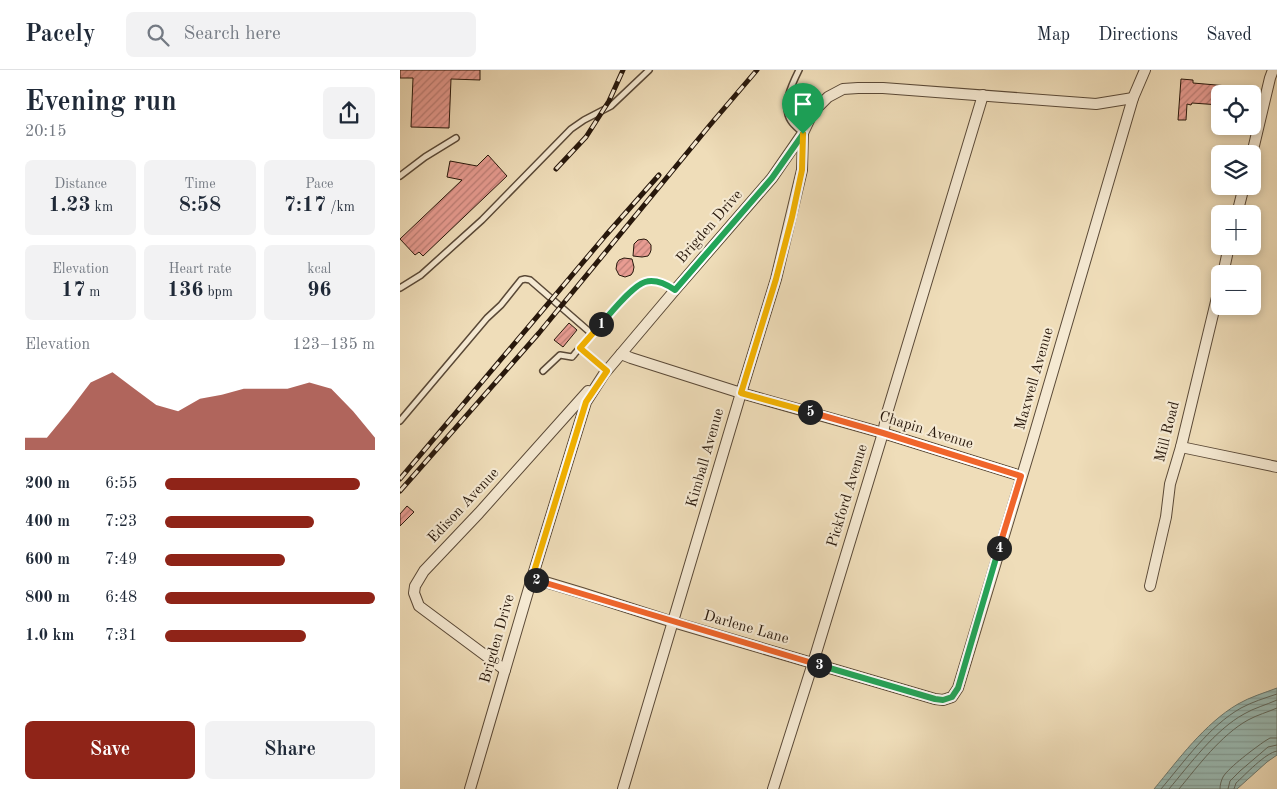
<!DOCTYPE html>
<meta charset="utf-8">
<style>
body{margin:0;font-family:"Old Standard TT",serif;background:#f2f2f3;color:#1f2937;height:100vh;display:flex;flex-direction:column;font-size:19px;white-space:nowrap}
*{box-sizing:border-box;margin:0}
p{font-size:16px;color:#747a83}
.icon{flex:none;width:28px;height:28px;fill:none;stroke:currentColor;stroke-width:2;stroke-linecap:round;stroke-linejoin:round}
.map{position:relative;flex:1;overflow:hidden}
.sheet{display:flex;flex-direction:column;background:#fff;width:400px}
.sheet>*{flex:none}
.fabs{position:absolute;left:811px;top:15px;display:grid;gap:10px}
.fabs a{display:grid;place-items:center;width:50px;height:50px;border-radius:8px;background:#fff;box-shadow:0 2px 8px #0003;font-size:25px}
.pin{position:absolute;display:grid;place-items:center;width:42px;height:42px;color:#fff;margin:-51px -21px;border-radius:50% 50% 50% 0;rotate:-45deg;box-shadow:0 0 5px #0007}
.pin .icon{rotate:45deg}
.km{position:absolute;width:25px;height:25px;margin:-12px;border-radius:50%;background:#222;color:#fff;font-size:14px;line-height:25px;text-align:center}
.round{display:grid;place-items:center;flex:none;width:52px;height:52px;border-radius:8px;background:#f2f2f3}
.summary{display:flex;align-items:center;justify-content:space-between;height:85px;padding:0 25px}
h1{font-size:28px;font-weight:700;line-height:38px}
.metrics{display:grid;grid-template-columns:repeat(3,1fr);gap:8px;height:85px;padding:5px 25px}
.metrics div{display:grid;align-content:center;border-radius:8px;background:#f2f2f3;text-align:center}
.metrics b{font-size:21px;font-weight:700}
.metrics small{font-size:14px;font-weight:400}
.metrics p{font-size:14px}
.chart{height:140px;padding:10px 25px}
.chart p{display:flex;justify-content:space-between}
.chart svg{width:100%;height:90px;margin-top:5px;fill:#8f2418;opacity:.7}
.cta{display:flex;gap:10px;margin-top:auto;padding:10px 25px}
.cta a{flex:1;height:58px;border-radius:8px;background:#8f2418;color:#fff;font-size:20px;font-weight:700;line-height:58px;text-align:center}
.cta a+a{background:#f2f2f3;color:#1f2937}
ul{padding:0 25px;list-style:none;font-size:16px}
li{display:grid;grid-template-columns:80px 60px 1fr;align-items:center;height:38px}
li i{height:12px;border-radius:6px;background:#8f2418}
header{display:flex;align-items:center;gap:30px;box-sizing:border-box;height:70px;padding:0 25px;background:#fff;border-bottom:1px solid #e0e1e3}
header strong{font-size:24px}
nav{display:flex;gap:28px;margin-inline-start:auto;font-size:18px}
.search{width:350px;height:45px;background:#f2f2f3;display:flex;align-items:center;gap:12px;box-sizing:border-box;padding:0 18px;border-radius:8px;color:#747a83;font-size:19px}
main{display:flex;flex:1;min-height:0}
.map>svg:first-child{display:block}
.water{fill:url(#water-rules);stroke:#6c7a71}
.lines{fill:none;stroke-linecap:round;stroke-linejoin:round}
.shore{stroke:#616a60;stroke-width:1}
.building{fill:url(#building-hatch);stroke:#28180c}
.lane-casing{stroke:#5a4937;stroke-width:8}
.street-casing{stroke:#5a4937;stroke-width:12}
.lane{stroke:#f5e9d2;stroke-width:5}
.street{stroke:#f5e9d2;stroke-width:10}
.rail-casing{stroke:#28180c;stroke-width:5}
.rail{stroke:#f5e9d2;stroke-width:3;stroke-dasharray:9;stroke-linecap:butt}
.split-1-casing{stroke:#fff;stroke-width:10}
.split-2-casing{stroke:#fff;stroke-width:10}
.split-3-casing{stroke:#fff;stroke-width:10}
.split-4-casing{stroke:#fff;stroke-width:10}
.split-5-casing{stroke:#fff;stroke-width:10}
.split-6-casing{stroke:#fff;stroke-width:10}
.split-1{stroke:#22a559;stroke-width:6}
.split-2{stroke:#f5b400;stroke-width:6}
.split-3{stroke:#f0652b;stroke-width:6}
.split-4{stroke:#22a559;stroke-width:6}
.split-5{stroke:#f0652b;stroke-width:6}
.split-6{stroke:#f5b400;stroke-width:6}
.labels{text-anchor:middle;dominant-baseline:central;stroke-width:4.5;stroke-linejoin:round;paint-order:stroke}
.street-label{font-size:15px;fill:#28180c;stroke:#f5e9d2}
</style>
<header>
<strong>Pacely</strong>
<div class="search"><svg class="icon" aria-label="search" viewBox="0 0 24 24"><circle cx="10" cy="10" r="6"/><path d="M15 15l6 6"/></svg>Search here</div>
<nav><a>Map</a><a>Directions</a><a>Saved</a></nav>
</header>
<main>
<section class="sheet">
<div class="summary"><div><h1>Evening run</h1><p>20:15</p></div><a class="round"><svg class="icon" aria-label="share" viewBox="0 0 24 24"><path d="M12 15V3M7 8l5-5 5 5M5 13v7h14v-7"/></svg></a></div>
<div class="metrics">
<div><p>Distance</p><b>1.23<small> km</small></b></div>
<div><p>Time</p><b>8:58</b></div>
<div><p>Pace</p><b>7:17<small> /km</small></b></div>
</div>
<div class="metrics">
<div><p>Elevation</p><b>17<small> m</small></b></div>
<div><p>Heart rate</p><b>136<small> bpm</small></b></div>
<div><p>kcal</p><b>96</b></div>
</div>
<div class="chart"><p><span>Elevation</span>123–135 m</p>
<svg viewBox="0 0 160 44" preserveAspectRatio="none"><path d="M0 44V38L10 38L20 25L30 11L40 6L50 14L60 22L70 25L80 19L90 17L100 14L110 14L120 14L130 11L140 14L150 25L160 38V44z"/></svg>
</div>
<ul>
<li><b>200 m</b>6:55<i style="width:93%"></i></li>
<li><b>400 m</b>7:23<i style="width:71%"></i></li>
<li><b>600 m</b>7:49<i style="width:57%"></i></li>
<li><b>800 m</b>6:48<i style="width:100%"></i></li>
<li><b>1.0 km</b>7:31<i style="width:67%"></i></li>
</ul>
<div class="cta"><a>Save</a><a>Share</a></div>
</section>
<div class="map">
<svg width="877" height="719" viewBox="0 0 877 719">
<defs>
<pattern id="water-rules" width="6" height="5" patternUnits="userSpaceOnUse" patternTransform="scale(1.25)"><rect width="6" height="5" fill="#9abbb4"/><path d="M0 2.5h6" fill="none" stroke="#85a09a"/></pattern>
<pattern id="building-hatch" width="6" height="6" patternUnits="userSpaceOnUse" patternTransform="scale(1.25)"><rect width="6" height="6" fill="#e89c92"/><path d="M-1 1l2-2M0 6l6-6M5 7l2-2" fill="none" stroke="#bc7e76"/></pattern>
</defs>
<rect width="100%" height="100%" fill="#efddb9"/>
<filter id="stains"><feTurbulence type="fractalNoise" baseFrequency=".004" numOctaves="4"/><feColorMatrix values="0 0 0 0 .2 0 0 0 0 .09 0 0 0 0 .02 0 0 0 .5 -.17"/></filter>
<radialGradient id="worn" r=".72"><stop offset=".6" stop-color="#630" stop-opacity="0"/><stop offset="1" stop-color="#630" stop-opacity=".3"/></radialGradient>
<path class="water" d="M877,618V685L867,692L837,719H754C779,689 804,654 838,634C850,627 864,623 877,618Z"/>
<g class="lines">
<g class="shore">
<path d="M761,719C784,692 809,656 841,638C852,632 865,628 877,624"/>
<path d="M769,719C790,694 815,660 844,644C854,638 866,635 877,630"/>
<path d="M779,719C798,696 821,665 848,650C857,645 868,642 877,638"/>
<path d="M820,719C820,715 821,711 823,707C829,697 855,678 865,671L870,668H877"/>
<path d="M828,719L830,711L840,701L868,677L877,675"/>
<path d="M834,719L836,713C845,705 865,683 877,681"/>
</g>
</g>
<g class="building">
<path d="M0,0H80V10L51,9L49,58L11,57L13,8H0Z"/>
<path d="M781,9L793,10V13L851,18V24H820V35L792,33L791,35L787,34L786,50H778Z"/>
<path d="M88,85L107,106L23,186L19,182L15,185L0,169L62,110L47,107L50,91L77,96Z"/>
<path d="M244,169L247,170L251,175V180L250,183L248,186L242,187L233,186L234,174L238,170Z"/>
<path d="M224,188L232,189L234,197L233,202L231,205L225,207L219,205L216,199L217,193L219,190Z"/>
<path d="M169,253L177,260L163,277L154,270Z"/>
<path d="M7,436L14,442L0,456V444Z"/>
</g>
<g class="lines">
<g class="lane-casing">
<g id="lane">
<path d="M399,0C392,14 381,36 391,51C394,56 399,59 403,63"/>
<path d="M0,106L25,87L56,68"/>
<path d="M0,218L21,205L82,150L171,59L184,50L211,36L249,0"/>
<path d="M180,278L207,300"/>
<path d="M143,301L160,285L172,287C184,273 232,215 245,212C256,209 266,214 275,220"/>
<path d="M0,351L87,248L101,235L121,210L125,209L130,210L192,264"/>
</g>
</g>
<g class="street-casing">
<g id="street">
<path d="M852,84L870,8L873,0"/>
<path d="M837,144L844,116"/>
<path d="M823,204L829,176"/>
<path d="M221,284L231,288L341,323L483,363L621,406"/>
<path d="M781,377L877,397"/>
<path d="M132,508L182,523L273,552L535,629L543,630L552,627L558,618L631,376L733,28L745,0"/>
<path d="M750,516L766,447L770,414L781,377L820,215"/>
<path d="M105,600L19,536L14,523L15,516L24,501L79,443L188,321"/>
<path d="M70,719L132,508L186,332L204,304L275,220L372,108L403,63L413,42L428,27L443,19L458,18H483L696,34L733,28"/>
<path d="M223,719L341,323L376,209L402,100L403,63"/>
<path d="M373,719L413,593L483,363L487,343L583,25"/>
</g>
</g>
<use href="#lane" class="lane"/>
<use href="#street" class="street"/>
<g class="rail-casing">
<g id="rail">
<path d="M156,99L186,67L209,31L223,0"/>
<path d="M0,409L206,165L259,105"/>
<path d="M0,421L139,263L310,55L357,0"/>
</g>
</g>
<use href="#rail" class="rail"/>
</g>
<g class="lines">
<g class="split-1-casing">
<path id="split-1" d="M201,254C211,243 232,216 245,212C255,209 266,214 275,220L372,108L403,64"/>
</g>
<g class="split-2-casing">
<path id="split-2" d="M136,510L132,508L186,332L207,301L180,278L201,254"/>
</g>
<g class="split-3-casing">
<path id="split-3" d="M136,510L419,595"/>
</g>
<g class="split-4-casing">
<path id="split-4" d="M419,595L535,629L543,630L552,627L558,618L599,478"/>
</g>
<g class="split-5-casing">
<path id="split-5" d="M410,342L483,363L621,406L599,478"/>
</g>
<g class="split-6-casing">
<path id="split-6" d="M403,64L402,100L392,147L376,209L341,323L410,342"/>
</g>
<use href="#split-1" class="split-1"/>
<use href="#split-2" class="split-2"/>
<use href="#split-3" class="split-3"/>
<use href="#split-4" class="split-4"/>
<use href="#split-5" class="split-5"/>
<use href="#split-6" class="split-6"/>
</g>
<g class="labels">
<g class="street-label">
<text transform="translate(310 157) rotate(-49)">Brigden Drive</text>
<text transform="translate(635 309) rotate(-74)">Maxwell Avenue</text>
<text transform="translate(526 361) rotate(17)">Chapin Avenue</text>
<text transform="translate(768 362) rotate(-76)">Mill Road</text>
<text transform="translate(306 388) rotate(-74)">Kimball Avenue</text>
<text transform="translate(448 426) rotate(-73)">Pickford Avenue</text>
<text transform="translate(64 436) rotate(-47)">Edison Avenue</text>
<text transform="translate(346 558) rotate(16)">Darlene Lane</text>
<text transform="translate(98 569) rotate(-74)">Brigden Drive</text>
</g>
</g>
<rect width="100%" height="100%" filter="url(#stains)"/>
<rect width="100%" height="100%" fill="url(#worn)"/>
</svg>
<div class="fabs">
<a><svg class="icon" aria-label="locate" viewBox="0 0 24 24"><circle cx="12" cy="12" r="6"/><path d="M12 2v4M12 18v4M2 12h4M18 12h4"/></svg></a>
<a><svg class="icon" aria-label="layers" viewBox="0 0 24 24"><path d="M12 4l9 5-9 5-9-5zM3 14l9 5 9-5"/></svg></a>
<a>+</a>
<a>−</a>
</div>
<div class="pin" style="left:403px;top:64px;background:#1e9e55"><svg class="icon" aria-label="arrive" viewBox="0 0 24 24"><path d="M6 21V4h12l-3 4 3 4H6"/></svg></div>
<b class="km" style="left:201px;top:254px">1</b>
<b class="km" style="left:136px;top:510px">2</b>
<b class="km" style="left:419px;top:595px">3</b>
<b class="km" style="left:599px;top:478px">4</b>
<b class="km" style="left:410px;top:342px">5</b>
</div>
</main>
